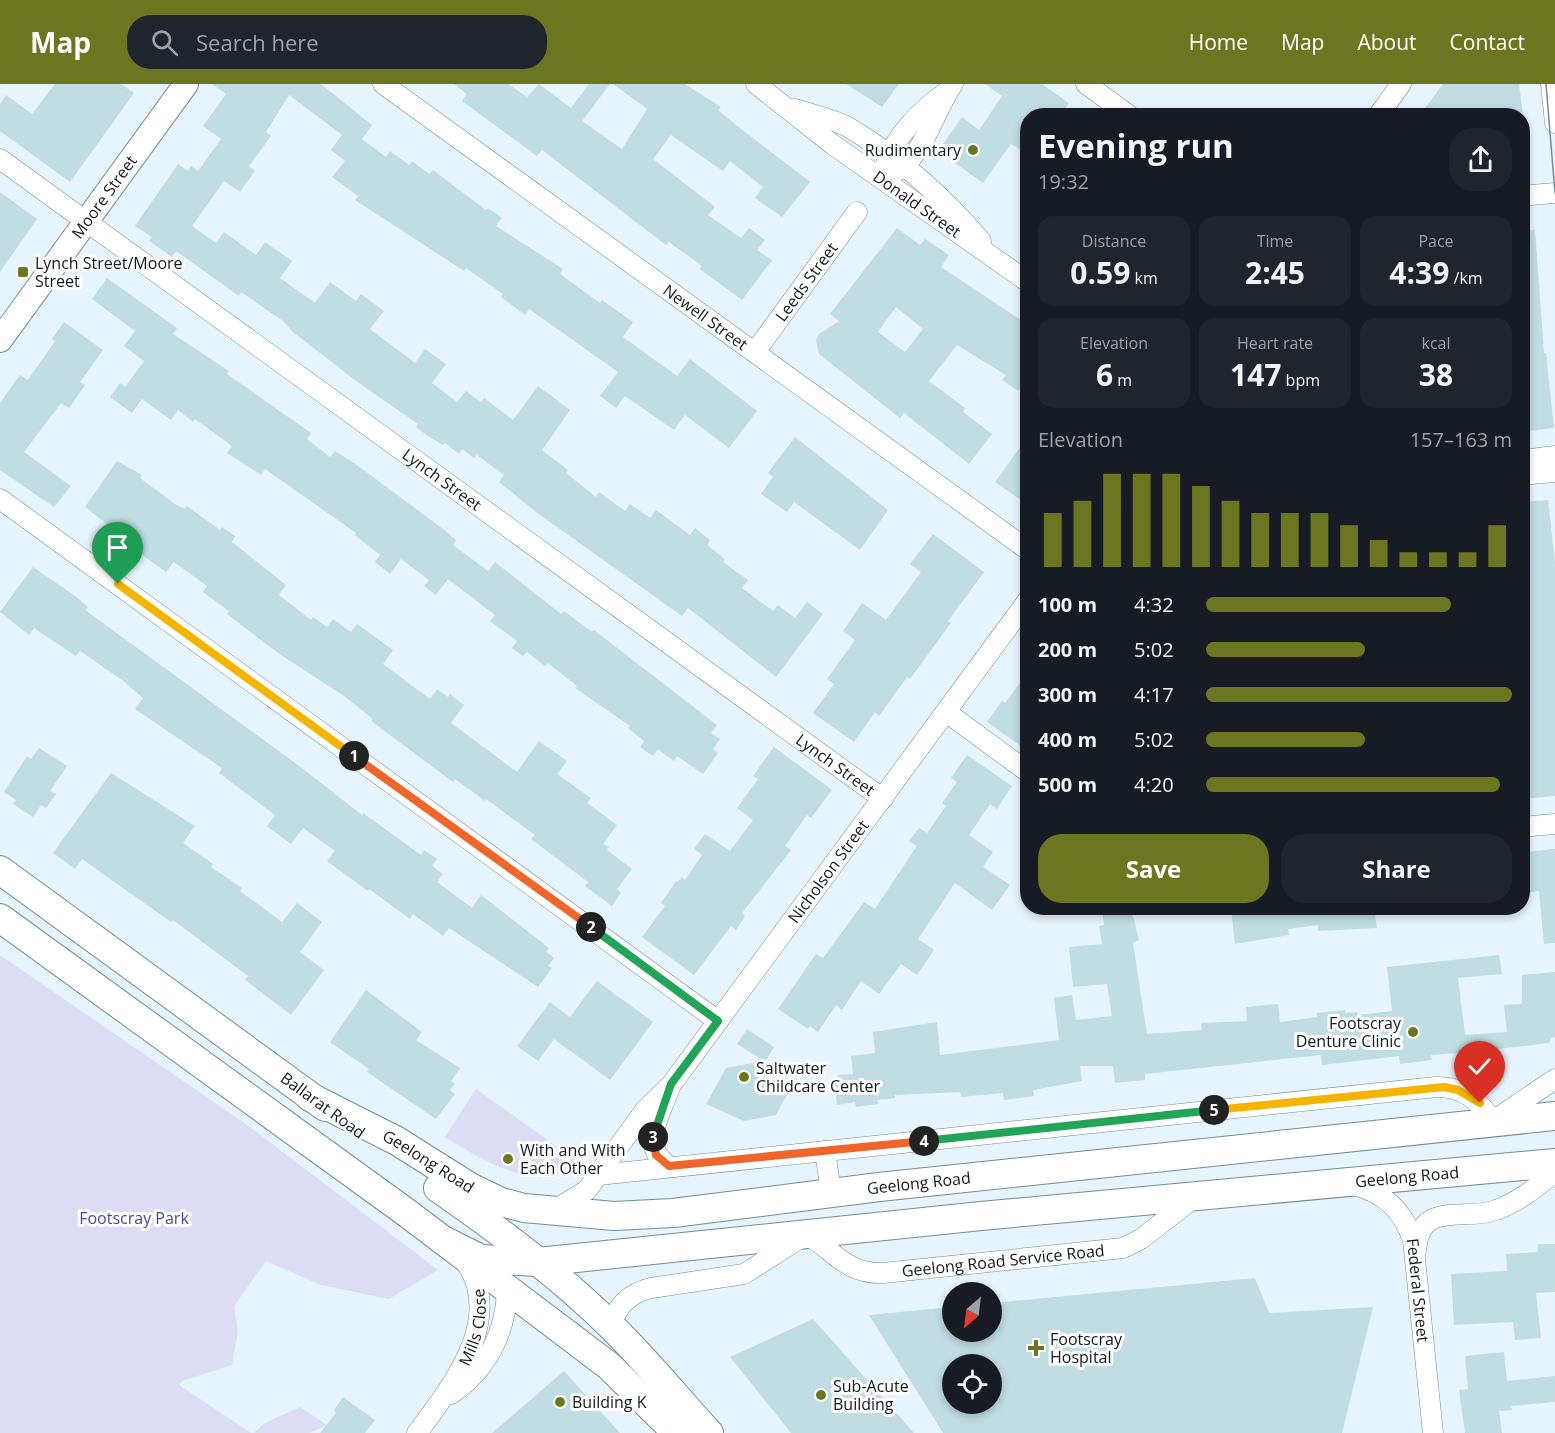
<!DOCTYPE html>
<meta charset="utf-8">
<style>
body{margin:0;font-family:"Open Sans",sans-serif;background:#20242c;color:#f1f3f6;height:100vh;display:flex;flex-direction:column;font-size:22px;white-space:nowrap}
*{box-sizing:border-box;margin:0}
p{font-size:20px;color:#9ea1a6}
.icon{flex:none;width:33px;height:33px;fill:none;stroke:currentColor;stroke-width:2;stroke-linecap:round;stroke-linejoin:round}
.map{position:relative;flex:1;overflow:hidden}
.sheet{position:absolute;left:1020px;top:24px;width:510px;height:807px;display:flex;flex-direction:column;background:#171b24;border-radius:24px;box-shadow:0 3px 9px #0003}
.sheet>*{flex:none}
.needle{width:39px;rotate:208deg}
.buttons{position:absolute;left:942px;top:1198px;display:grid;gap:12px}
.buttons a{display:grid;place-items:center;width:60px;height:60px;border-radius:50%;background:#171b24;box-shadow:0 3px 9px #0003;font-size:30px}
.pin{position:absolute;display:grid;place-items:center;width:51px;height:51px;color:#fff;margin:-62px -26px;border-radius:50% 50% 50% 0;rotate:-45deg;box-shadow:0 0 6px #0007}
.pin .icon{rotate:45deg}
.km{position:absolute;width:30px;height:30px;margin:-15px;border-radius:50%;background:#222;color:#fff;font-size:16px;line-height:30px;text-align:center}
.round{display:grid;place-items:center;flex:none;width:63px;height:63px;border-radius:24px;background:#20242c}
.head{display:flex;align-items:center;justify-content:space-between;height:102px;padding:0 18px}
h1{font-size:33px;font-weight:700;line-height:45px}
.metrics{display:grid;grid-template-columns:repeat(3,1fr);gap:9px;height:102px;padding:6px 18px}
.metrics div{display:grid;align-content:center;border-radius:15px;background:#20242c;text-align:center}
.metrics b{font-size:30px;font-weight:700}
.metrics small{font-size:16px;font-weight:400}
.metrics p{font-size:16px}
.chart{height:168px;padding:12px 18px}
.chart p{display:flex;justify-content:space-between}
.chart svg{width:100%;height:108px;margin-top:6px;stroke:#6c7620;stroke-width:6}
.action{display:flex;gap:12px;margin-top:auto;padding:12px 18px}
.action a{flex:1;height:69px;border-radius:24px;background:#6c7620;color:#fff;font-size:24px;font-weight:700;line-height:69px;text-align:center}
.action a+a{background:#20242c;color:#f1f3f6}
ul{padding:0 18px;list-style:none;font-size:20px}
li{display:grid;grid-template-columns:96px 72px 1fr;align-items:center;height:45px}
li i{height:15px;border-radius:8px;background:#6c7620}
header{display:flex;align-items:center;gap:36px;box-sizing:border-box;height:84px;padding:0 30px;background:#6c7620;color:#fff}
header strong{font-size:28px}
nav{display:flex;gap:33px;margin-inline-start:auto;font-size:21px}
.search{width:420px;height:54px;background:#20242c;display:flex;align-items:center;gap:15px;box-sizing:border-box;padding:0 21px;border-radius:24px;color:#9ea1a6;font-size:22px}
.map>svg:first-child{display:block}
.green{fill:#dcddf5}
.building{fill:#bfdde3;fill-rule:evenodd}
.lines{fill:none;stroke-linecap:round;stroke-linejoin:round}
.minor-casing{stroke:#758b99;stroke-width:21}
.major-casing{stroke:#758b99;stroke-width:26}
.highway-casing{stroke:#758b99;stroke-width:30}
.minor{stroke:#fff;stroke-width:20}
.major{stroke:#fff;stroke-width:24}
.highway{stroke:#fff;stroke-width:28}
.tram{stroke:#7e8a91;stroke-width:1.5}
.split-1-casing{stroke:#fff;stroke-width:12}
.split-2-casing{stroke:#fff;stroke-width:12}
.split-3-casing{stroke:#fff;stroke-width:12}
.split-4-casing{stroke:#fff;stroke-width:12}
.split-5-casing{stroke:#fff;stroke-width:12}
.split-6-casing{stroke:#fff;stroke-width:12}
.split-1{stroke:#f5b400;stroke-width:8}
.split-2{stroke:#f0652b;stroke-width:8}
.split-3{stroke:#22a559;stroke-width:8}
.split-4{stroke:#f0652b;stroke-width:8}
.split-5{stroke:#22a559;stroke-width:8}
.split-6{stroke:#f5b400;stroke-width:8}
.poi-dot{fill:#6c7620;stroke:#fff;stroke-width:2}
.labels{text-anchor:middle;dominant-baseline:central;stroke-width:6;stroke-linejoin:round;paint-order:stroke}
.poi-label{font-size:16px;fill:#10191e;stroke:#fff;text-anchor:start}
.street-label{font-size:16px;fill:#10191e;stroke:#fff}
.park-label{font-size:16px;fill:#4e469b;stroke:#fff}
</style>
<header>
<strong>Map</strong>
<div class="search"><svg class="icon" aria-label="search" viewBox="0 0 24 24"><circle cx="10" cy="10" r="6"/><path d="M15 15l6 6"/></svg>Search here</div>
<nav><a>Home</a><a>Map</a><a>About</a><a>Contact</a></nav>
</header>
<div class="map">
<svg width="1555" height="1349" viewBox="0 0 1555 1349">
<rect width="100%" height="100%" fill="#e6f4fd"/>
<g class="green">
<path d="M0,871L250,1043L438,1186L389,1215L321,1201L266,1177L234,1222L238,1247L232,1281L182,1297L179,1301L251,1349H0Z"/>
<path d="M476,1005L577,1077C545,1115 478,1074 445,1053Z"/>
<path d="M300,1323L327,1341L309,1349H254L265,1339Z"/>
</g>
<g class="building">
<path d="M55,0H121L134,9L70,98L0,47V20L6,11L32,30Z"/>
<path d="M212,0H321L372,41L362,55L386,73L390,67L409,81L412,77L429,90L433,86L486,126L488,124L502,134L496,142L563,185L560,190L600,219L602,216L633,238L623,253L677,292L690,275L757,327L729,364L685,331L674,346L625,312L616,324L600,312L618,288L529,225L525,231L501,213L503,210L466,184L464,187L355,116L358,112L332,93L345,77L331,66L342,51L289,11L266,48L271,52L249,82L255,87L240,108L224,97L192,142L216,159L224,148L256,171L265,158L292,177L280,194L315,219L330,198L356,217L361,210L384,227L370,245L415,279L425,265L446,280L432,299L457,318L466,307L481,318L484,314L513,336L538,302L570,326L542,366L568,386L566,389L596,413L599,408L625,427L630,420L650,434L656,426L690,451L695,444L710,456L707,461L725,475L723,478L748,496L742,504L773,527L778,521L795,534L807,518L823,530L776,593L688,524L682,532L536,428L499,398L504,391L477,371L474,374L462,365L459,370L445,359L443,361L428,352L416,343L418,340L359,299L294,249L283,237L241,208L239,212L176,167L172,173L149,157L152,153L135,142L178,80L188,87L191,82L198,87L221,55L203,42L226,10Z"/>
<path d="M454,0H508L527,13L539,0L571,24L589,0H610L582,37L622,65L647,25L613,0H685L721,23L718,26L736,41L810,98L782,133L755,114L763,103L730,77L723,87L671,51L653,75L715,123L708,131L741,154L749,144L765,156L757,166L772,176L742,216L700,185L702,182L669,158L666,161L542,66L537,72L462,17L467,10Z"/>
<path d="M846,0H899L882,23Z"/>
<path d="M985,0H1042L1069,19L1060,32H1028V70L1011,60L983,99L938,67L962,33L979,46L1002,12Z"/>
<path d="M1443,0H1519L1523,32H1419Z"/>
<path d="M0,108L37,135L0,188Z"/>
<path d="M897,144L920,161L925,155L949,171L941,183L1028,241V294L1018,307L1002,296L1006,291L957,261L929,297L965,324L963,328L992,350L969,380L904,329L900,334L819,270L816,256L819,250L839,237L830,230ZM896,223L923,245L905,268L878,248Z"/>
<path d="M1535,146L1544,269H1546L1554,344L1522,348V147Z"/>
<path d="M107,194L177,244L173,250L229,287L227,290L311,349L307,355L330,373L335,367L357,381L443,445L456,456L453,461L488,487L495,478L561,530L564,527L592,548L594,546L717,641L711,649L720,655L713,665L718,669L703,690L677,672L674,677L658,665L653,672L640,663L644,657L628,644L630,642L575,604L577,602L548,579L545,582L527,568L523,572L512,564L517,557L490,537L495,531L448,495L436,511L424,502L429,496L401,475L390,490L375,478L380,471L355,451L356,449L265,385L261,391L227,369L232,362L195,335L193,338L178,326L171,336L142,315L132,329L110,313L120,299L125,303L144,277L124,262L135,247L92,215Z"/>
<path d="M64,238L103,266L80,298L85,301L69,324L61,319L24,368L71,402L54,423L0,386V319L20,291L28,296L55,257L52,255Z"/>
<path d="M1028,352V421L995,398Z"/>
<path d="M795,353L888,426L860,466L794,418L787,428L761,410L773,393L768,389Z"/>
<path d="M117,377L142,391L140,394L175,420L185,425L187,422L220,446L222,443L235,452L232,458L286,501L279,511L311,536L313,533L327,543L333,535L351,548L357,540L393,566L383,580L430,615L437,605L448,613L450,610L464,621L451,639L517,688L539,657L567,677L557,690L591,714L587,719L617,741L603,760L609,763L607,766L632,785L617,805L621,809L612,822L585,802L588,798L531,755L535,751L486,715L485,717L455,695L453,698L371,637L373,635L344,612L278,569L227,530L229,527L203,508L207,502L174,478L166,488L138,468L136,471L120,460L125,454L85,423Z"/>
<path d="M1548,416L1555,478V712L1522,715V418Z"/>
<path d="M933,450L984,488L948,537L951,539L910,595L907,593L879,632L875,628L854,658L813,629L834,600L827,595L855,556L843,547L862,519L886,536L921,488L910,480Z"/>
<path d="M33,483L75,512L88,523L85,526L302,684L362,731L363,729L421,771L424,766L437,775L432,782L443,790L437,798L472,824L481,811L549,864L546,868L554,874L548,882L552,884L538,903L449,844L443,852L413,830L410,835L369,805L368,807L327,777L335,767L303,744L291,760L267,742L275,731L219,689L222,684L135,625L143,614L122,596L80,567L76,572L34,544L29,551L0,528Z"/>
<path d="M1028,588V667L987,638L1002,617L1005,619Z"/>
<path d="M774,663L832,706L811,734L807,731L785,762L791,766L742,829L745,832L736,846L731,842L694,891L642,853L665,822L661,819L676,797L678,798L682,793L685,796L702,771L694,765L705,750L730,767L753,736L737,724L758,695L753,692Z"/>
<path d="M39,664L67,682L50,707L56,710L46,724L41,721L33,733L13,720L16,716L4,708L27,672L31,675Z"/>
<path d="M967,671L1012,702L997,725L990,720L969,751L993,768L983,783L1010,801L992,826L955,799L918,855L934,866L917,891L901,880L879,910L861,897L842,926L836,921L818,948L810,942L808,945L778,925L816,870L823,874L864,818L875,825L917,762L909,757L919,744L927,749L946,722L942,719L957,698L951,694Z"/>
<path d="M111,689L195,742L183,759L213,780L211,783L242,804L240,807L282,838L297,819L322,838L300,868L324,886L291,931L245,896L248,892L173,836L171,838L82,775L75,785L53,769Z"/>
<path d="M1555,765V859L1544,860L1539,807L1527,809L1523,768Z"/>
<path d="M1102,824H1131L1139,856L1133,859L1147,950L1202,946L1201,939L1247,937L1246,923L1278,920L1280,938L1317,933V929L1345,926V929L1357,928L1358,931L1392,927L1387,883L1499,871L1502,890L1458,894L1465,951L1507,948L1504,921L1522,920V891L1555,888V953L1551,954L1549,959L1498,965V973L1483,974L1482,967L1431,971L1432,976L1400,980L1399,972L1322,981L1321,971L1145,990V996L1115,999L1113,982H1080L1082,997L1033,1006L1034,1012L1004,1016L1003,1009L961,1013L960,1008L895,1011V1014L877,1016L878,1020L856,1023L855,1018L837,1021L834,997L838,991L853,990L851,972L875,969L873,948L937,938L940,971L1059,956L1054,914L1072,911L1076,936L1112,932L1107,900L1073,903L1069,863L1102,860L1099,842L1104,841Z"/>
<path d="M1231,824H1374L1377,844L1318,847V841L1288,845L1289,851L1235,860Z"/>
<path d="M597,897L653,938L610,996L554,955L538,977L517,962L550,918L570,933Z"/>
<path d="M366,906L422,948L416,956L460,984L451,997L455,1000L450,1006L455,1010L436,1035L367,988L369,985L330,958Z"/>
<path d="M747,945L774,963L759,988L788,1009L776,1031L744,1037L706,1020L726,984L764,977L737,960Z"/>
<path d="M1538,1160H1555V1208L1536,1209L1541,1254L1515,1256L1513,1238L1454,1241L1451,1190L1507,1187L1506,1170L1538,1168Z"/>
<path d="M1255,1194L1269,1229L1373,1223L1342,1349H943L869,1231L952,1223V1248H992V1219ZM952,1281H992V1320H952Z"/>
<path d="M813,1235L914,1349H791L730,1273Z"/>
<path d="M1504,1268L1507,1297L1555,1292V1318L1511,1322L1512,1326L1499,1327L1502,1349H1465L1459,1306L1468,1305L1465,1272Z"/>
<path d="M564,1287L620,1349H492Z"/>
<path d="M343,1313L375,1336L365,1349H320L336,1329L334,1326Z"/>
</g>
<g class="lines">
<g class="minor-casing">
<g id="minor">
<path id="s1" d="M383,0L1028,466"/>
<path id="s2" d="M756,0L832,60L1028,198"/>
<path d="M1086,0L1130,32"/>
<path d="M1551,0L1555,39"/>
<path d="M795,25C812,31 832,34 848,43C898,73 943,112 981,157"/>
<path d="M1378,32L1401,0"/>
<path id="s3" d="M0,75L883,715"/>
<path d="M885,83C893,54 921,26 945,9"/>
<path d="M894,89C926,70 933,28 953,0"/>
<path d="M1522,112L1555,109"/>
<path id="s4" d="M755,268L857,128"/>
<path d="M1522,376L1555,372"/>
<path d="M1522,391L1555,388"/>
<path d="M0,415L718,937"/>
<path d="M946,628L1028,688"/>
<path d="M1522,743L1555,740"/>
<path d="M825,1067L831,1108"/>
<path d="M669,1082C639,1063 660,1031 669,1006"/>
<path d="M598,1091L1436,1003C1463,1002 1479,1017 1493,1037L1555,995"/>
<path id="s5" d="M1354,1101C1385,1109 1403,1127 1413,1156L1433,1349"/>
<path id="s6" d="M553,1127L587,1106L646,1025L671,1001L1028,516"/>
<path id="s7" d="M808,1151C836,1169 847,1190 883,1189L1123,1164L1141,1155L1195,1113"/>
<path d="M1416,1167C1420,1115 1463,1138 1496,1126C1517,1119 1538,1102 1555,1088"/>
<path d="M611,1242C617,1221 630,1209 651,1204L744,1190L802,1153"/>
<path d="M451,1310C487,1286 506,1248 507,1206"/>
<path id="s8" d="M417,1349C452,1302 506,1235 465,1177"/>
</g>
</g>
<g class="major-casing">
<g id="major">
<path id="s9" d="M0,256L186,0"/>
</g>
</g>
<g class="highway-casing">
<g id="highway">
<path d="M0,786L325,1023"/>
<path d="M0,834L407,1129L609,1282L677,1349"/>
<path id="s10" d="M310,1013L397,1057L470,1103L501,1118L524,1124L614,1132L673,1129L879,1103L1555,1032"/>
<path d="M438,1104C498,1146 557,1189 610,1241C645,1275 676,1313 709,1349"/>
<path id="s11" d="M441,1155L481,1175L538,1178L981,1132L1555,1079"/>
</g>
</g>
<use href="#minor" class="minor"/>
<use href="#major" class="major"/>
<use href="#highway" class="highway"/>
<path class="tram" d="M1546,0L1555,109"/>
</g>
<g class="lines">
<g class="split-1-casing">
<path id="split-1" d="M118,500L354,672"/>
</g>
<g class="split-2-casing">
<path id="split-2" d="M354,672L591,843"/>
</g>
<g class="split-3-casing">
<path id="split-3" d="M591,843L718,937L671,1000L653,1053"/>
</g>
<g class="split-4-casing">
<path id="split-4" d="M653,1053L656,1071L669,1082L924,1057"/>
</g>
<g class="split-5-casing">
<path id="split-5" d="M924,1057L1214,1026"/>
</g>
<g class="split-6-casing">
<path id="split-6" d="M1214,1026L1444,1003L1458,1006L1480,1019"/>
</g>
<use href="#split-1" class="split-1"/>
<use href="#split-2" class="split-2"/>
<use href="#split-3" class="split-3"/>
<use href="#split-4" class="split-4"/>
<use href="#split-5" class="split-5"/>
<use href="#split-6" class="split-6"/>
</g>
<g class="poi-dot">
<circle cx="973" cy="66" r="6"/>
<rect x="17" y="182" width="12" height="12" rx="3"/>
<circle cx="1413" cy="948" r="6"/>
<circle cx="744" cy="993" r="6"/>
<circle cx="508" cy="1075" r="6"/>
<path d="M1033 1255h6v6h6v6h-6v6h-6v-6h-6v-6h6z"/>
<circle cx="821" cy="1311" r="6"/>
<circle cx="560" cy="1318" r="6"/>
</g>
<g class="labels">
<g class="poi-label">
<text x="961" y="66" text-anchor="end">Rudimentary</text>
<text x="35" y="179">Lynch Street/Moore<tspan x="35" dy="18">Street</tspan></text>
<text x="1401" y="939" text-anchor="end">Footscray<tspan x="1401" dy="18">Denture Clinic</tspan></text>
<text x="756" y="984">Saltwater<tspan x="756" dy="18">Childcare Center</tspan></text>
<text x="520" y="1066">With and With<tspan x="520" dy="18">Each Other</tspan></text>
<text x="1050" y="1255">Footscray<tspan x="1050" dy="18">Hospital</tspan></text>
<text x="833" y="1302">Sub-Acute<tspan x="833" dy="18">Building</tspan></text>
<text x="572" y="1318">Building K</text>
</g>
<g class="street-label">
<text stroke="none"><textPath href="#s9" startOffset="177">Moore Street</textPath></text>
<text stroke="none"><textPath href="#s2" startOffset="201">Donald Street</textPath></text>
<text stroke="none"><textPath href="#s4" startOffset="87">Leeds Street</textPath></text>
<text stroke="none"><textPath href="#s1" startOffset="398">Newell Street</textPath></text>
<text stroke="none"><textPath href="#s3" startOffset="546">Lynch Street</textPath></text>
<text stroke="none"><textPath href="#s3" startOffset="1032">Lynch Street</textPath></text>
<text stroke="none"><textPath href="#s6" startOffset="440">Nicholson Street</textPath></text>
<text transform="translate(323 1021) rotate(36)">Ballarat Road</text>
<text stroke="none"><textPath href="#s10" startOffset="135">Geelong Road</textPath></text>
<text stroke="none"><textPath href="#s11" startOffset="975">Geelong Road</textPath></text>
<text stroke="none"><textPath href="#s10" startOffset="639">Geelong Road</textPath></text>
<text stroke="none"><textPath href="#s7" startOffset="207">Geelong Road Service Road</textPath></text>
<text stroke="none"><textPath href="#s5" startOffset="135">Federal Street</textPath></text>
<text stroke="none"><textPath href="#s8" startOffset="122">Mills Close</textPath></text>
</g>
<g class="park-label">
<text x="134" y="1134">Footscray Park</text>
</g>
</g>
</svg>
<div class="buttons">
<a><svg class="needle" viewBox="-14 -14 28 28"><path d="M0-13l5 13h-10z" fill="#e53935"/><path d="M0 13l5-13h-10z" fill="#9ea1a6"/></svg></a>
<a><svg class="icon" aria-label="locate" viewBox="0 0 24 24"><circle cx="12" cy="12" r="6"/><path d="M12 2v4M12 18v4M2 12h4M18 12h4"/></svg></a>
</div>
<div class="pin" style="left:118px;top:500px;background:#1e9e55"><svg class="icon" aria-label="arrive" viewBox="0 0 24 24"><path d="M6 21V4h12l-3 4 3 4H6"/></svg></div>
<div class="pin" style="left:1480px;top:1019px;background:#d93025"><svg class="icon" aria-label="check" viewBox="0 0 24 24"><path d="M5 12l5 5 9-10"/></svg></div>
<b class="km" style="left:354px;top:672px">1</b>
<b class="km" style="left:591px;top:843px">2</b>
<b class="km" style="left:653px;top:1053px">3</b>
<b class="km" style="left:924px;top:1057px">4</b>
<b class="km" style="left:1214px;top:1026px">5</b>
<section class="sheet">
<div class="head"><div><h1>Evening run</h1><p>19:32</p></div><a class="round"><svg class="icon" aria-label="share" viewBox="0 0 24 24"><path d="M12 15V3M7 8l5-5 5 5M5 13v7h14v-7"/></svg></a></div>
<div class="metrics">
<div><p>Distance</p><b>0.59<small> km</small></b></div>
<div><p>Time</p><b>2:45</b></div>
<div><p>Pace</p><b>4:39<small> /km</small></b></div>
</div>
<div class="metrics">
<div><p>Elevation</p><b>6<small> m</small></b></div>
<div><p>Heart rate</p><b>147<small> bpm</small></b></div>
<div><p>kcal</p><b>38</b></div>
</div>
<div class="chart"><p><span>Elevation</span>157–163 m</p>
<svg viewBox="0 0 160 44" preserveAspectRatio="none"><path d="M5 44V22M15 44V17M25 44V6M35 44V6M45 44V6M55 44V11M65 44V17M75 44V22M85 44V22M95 44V22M105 44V27M115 44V33M125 44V38M135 44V38M145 44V38M155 44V27"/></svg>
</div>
<ul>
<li><b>100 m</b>4:32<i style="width:80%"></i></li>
<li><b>200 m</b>5:02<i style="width:52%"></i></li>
<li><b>300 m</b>4:17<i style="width:100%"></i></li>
<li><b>400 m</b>5:02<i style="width:52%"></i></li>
<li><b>500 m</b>4:20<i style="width:96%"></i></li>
</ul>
<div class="action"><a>Save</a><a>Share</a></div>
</section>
</div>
